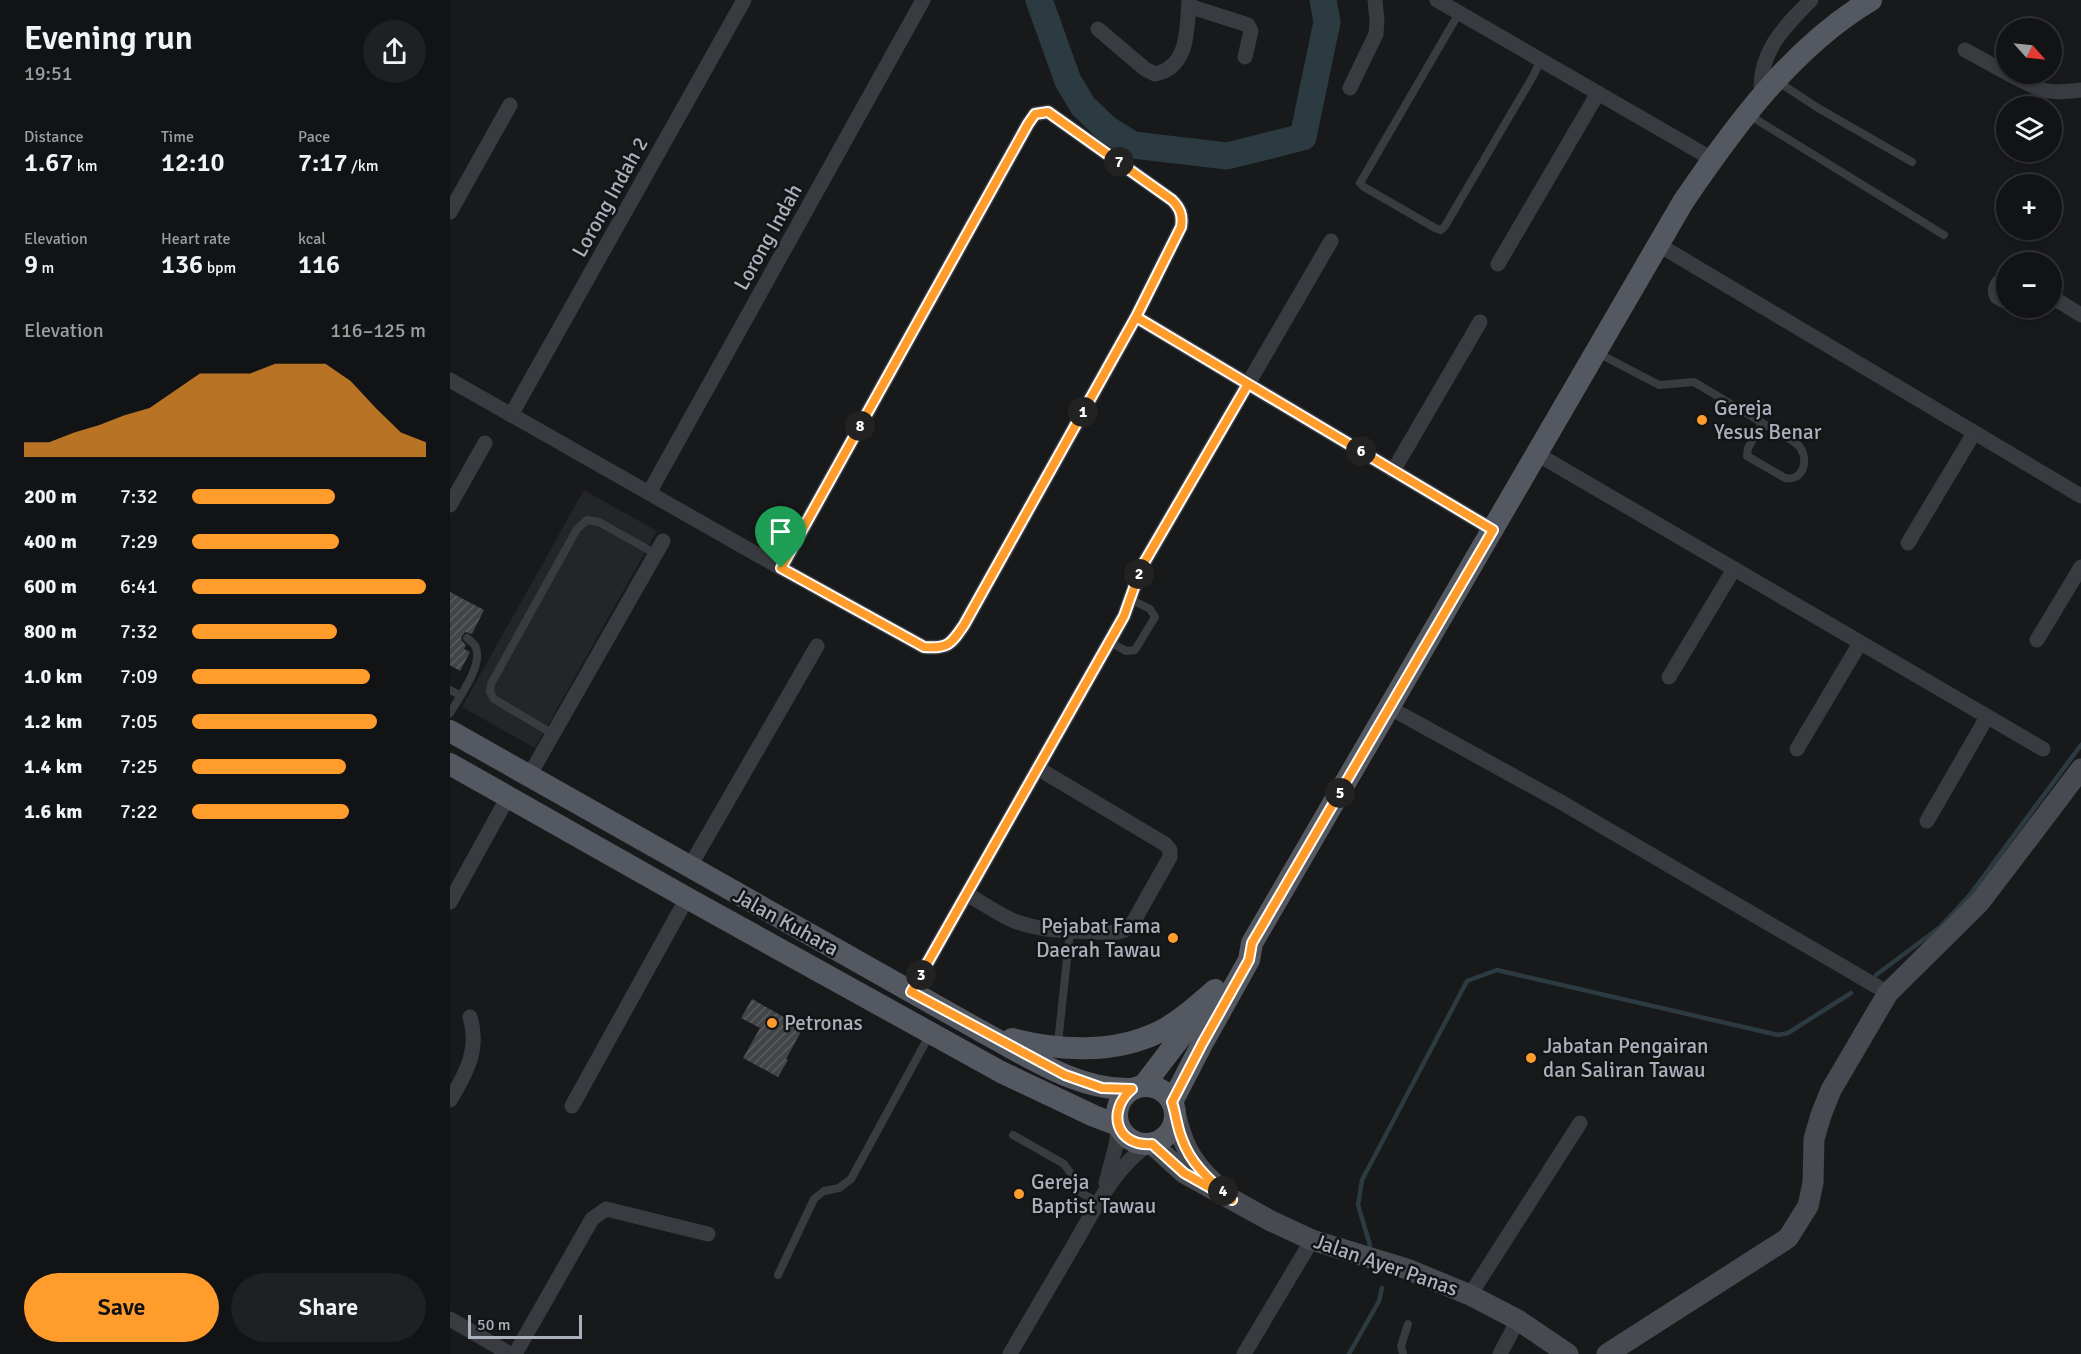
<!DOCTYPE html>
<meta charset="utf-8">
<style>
body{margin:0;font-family:Signika,sans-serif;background:#1f2022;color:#f1f3f6;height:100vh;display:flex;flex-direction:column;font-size:22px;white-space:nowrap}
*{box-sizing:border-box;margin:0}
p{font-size:20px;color:#9c9ea0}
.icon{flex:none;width:33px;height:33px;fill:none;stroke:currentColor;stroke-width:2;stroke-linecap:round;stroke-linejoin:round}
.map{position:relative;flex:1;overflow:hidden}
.side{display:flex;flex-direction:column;background:#121314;width:450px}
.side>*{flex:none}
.needle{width:39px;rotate:117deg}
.fabs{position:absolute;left:1546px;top:18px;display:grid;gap:12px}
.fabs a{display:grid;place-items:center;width:66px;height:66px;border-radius:50%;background:#121314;box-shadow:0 3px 9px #0003,0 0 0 2px #313234;font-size:30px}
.scale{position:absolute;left:18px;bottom:15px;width:114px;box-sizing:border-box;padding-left:6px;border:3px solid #a9b1bc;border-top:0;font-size:16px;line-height:21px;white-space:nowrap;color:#a9b1bc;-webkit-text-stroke:4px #131416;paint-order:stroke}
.pin{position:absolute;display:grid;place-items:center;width:51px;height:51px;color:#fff;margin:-62px -26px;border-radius:50% 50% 50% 0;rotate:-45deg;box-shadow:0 0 6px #0007}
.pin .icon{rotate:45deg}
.km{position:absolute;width:30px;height:30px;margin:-15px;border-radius:50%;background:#222;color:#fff;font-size:16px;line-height:30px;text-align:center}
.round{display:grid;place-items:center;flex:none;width:63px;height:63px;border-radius:32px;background:#1f2022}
.overview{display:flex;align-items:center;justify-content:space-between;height:102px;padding:0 24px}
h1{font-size:33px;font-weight:600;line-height:45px}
.metrics{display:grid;grid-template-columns:repeat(3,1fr);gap:9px;height:102px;padding:6px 24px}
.metrics div{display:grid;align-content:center}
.metrics b{font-size:26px;font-weight:600}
.metrics small{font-size:16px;font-weight:400}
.metrics p{font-size:16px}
.chart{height:168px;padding:12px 24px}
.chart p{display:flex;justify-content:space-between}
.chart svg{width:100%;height:108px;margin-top:6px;fill:#ff9c2c;opacity:.7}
.primary-button{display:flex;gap:12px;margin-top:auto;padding:12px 24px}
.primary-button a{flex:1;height:69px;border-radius:36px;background:#ff9c2c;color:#111;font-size:24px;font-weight:600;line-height:69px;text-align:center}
.primary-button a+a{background:#1f2022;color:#f1f3f6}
ul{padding:0 24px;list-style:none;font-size:20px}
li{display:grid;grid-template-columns:96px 72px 1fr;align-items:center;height:45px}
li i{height:15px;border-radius:8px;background:#ff9c2c}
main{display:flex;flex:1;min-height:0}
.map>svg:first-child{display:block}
.built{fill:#242528}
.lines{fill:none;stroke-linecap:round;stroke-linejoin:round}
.stream{stroke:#2c3a41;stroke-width:4.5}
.river{stroke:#2c3a41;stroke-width:27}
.building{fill:url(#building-hatch)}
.lane{stroke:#393b40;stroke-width:8}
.street{stroke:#393b40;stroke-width:15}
.secondary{stroke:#474a51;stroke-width:21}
.primary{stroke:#545860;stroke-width:22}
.route-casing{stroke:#fff;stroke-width:12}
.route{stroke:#ff9c2c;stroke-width:8}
.poi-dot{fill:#ff9c2c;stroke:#131416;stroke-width:2}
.labels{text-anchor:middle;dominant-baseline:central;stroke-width:5;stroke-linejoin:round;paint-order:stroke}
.street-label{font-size:21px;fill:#a9b1bc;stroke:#131416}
.poi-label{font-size:21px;fill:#a9b1bc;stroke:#131416;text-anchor:start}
</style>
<main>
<section class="side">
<div class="overview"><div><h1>Evening run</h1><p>19:51</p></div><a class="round"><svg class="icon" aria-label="share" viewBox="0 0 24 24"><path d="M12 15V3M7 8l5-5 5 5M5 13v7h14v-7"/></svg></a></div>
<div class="metrics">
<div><p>Distance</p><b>1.67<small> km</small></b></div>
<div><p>Time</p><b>12:10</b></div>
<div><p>Pace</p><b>7:17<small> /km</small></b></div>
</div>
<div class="metrics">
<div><p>Elevation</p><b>9<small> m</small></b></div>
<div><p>Heart rate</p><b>136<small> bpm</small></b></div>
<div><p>kcal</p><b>116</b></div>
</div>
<div class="chart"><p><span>Elevation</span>116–125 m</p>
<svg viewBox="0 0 160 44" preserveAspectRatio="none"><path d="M0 44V38L10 38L20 34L30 31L40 27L50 24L60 17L70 10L80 10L90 10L100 6L110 6L120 6L130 13L140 24L150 34L160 38V44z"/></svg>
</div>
<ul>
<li><b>200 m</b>7:32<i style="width:61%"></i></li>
<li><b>400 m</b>7:29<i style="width:63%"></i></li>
<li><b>600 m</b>6:41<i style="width:100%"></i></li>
<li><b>800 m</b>7:32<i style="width:62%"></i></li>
<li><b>1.0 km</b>7:09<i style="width:76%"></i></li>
<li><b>1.2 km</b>7:05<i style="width:79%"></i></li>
<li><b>1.4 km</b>7:25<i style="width:66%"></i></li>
<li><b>1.6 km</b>7:22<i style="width:67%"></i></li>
</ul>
<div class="primary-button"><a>Save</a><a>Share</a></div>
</section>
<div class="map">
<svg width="1631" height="1354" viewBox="0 0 1631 1354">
<defs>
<pattern id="building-hatch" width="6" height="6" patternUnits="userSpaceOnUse" patternTransform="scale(1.5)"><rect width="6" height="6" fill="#424448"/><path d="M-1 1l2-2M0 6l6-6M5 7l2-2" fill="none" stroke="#5a5d60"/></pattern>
</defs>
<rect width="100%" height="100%" fill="#18191b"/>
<path class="built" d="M134,490L207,531L85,748L12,707Z"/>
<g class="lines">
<g class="stream">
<path d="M1426,975L1489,928L1519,896L1631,745"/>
<path d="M920,1245L908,1205L912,1180L1017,981L1047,970L1328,1035L1338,1033L1401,993"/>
<path d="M899,1354L929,1301L932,1288"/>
</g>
<path class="river" d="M589,0L618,81L633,106L657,129L683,145L777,156L853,137L877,22L873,0"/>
</g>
<g class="building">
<path d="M0,592L34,610L22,634L15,632L11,637L12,641L16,645L14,649L20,652L10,671L0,665Z"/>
<path d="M302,999L353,1028L336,1059L338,1060L328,1077L293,1058L310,1028L291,1018Z"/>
</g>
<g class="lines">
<g class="lane">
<path d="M1009,13L910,183L914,187L985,228L991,230L995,226L1082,78L1091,60"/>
<path d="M1327,81L1368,108L1462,162"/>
<path d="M1299,115L1494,235"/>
<path d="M1148,353L1209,385L1244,382L1346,443C1360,454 1356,482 1335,478L1297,456L1298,448L1312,423"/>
<path d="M660,642L676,651L685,650L705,617L700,609L680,599"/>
<path d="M0,690L10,695"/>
<path d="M0,713C9,698 33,665 26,648C25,644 21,641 17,638"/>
<path d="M103,734L44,699L40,692L41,684L127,529L137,520L149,522L206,554"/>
<path d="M608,1043L620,931"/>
<path d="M563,1135L614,1164L626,1181L630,1192L649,1203"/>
<path d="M328,1275L364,1199L374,1191L389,1188L401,1179L480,1034"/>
<path d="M953,1354L951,1346L958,1324"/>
</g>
<g class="street">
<path d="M987,0L1262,159"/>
<path d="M739,6L798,25L801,31L795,57"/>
<path d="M648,29L695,69L705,74C739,67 737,29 739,0"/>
<path d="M1515,50L1557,73"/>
<path d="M1559,74C1591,90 1594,95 1631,90"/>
<path d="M900,88L926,34L927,21L925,0"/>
<path d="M1312,96C1306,55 1334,27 1361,0"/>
<path d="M598,112L722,200C730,208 733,215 731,227L686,317L514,625C501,644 498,649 474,647L331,568L578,124L585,114Z"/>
<path d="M0,212L60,105"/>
<path d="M1209,245L1631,496"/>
<path d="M1048,264L1148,93"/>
<path d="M1557,277C1549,281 1542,287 1547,297L1557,302"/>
<path d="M1602,297L1631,315"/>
<path d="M686,317L1043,530"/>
<path d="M0,380L331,568"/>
<path d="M61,415L294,0"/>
<path d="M1087,454L1593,749"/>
<path d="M943,471L1030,322"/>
<path d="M199,493L473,0"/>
<path d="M0,505L35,443"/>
<path d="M1458,543L1524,433"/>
<path d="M1587,640L1631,567"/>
<path d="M1219,677L1284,569"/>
<path d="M940,708L1109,801L1438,993"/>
<path d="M1347,749L1410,643"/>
<path d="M79,776L213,541"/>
<path d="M1477,821L1537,717"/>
<path d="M239,868L367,646"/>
<path d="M517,894C532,903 547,913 562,920C588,931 617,931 645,932C658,932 671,935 681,926L720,857V850L715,844L589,769"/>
<path d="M0,902L58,797"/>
<path d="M461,992L674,616L691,568L881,241"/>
<path d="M0,1100C16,1074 30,1049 20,1017"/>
<path d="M122,1106L237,898"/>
<path d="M656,1183L666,1145L669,1127"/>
<path d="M1020,1295L1130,1123"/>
<path d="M0,1319L60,1354"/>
<path d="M65,1354L142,1219L156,1209L258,1234"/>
<path d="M560,1354C582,1317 603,1280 625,1243C646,1207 664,1168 699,1144"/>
<path d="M794,1354L862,1240"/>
<path d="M1050,1354L1068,1320"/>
</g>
<g class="secondary">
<path d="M725,1112C732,1143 740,1161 764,1183"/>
<path d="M702,1144L734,1173L821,1221L862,1240L957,1269L1020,1295L1068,1320L1118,1354"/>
<path d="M1157,1354L1338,1238L1358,1206L1363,1183L1364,1139L1371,1115L1381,1090L1438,993L1530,902L1631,769"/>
</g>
<g class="primary">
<path d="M0,731L529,1030C576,1055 627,1091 682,1089"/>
<path d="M0,764L237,898L551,1072L644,1116L668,1125"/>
<path d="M562,1039C609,1051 664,1054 709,1032C729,1022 748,1005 765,990"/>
<path d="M694,1085L749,1013"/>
<circle cx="696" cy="1115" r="29"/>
<path d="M722,1102L752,1044L799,960L802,943L1233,202C1284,127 1341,48 1421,0"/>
</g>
</g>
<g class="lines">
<g class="route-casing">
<path id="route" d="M331,568L474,647C498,649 501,644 514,625L686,317L798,384L691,568L674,616L461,992L615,1075L652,1088L682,1089C656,1111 666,1147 702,1144L734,1173L782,1200C762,1182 741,1165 732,1139C727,1127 726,1114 722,1102L752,1044L799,960L802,943L1043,530L686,317L731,227C733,215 730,208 722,200L598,112L585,114L578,124L331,568"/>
</g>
<use href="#route" class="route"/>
</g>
<g class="poi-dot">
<circle cx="1252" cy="420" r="6"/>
<circle cx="723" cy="938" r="6"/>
<circle cx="322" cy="1023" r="6"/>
<circle cx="1081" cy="1058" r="6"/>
<circle cx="569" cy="1194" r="6"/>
</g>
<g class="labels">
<g class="street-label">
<text transform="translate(160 197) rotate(-61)">Lorong Indah 2</text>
<text transform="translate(318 237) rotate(-61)">Lorong Indah</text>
<text transform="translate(336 922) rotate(29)">Jalan Kuhara</text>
<text transform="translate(936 1265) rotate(19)">Jalan Ayer Panas</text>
</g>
<g class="poi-label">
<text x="1264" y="408">Gereja<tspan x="1264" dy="24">Yesus Benar</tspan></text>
<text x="711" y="926" text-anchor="end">Pejabat Fama<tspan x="711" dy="24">Daerah Tawau</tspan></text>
<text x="334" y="1023">Petronas</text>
<text x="1093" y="1046">Jabatan Pengairan<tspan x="1093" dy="24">dan Saliran Tawau</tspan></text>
<text x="581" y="1182">Gereja<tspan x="581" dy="24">Baptist Tawau</tspan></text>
</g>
</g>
</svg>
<div class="fabs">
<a><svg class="needle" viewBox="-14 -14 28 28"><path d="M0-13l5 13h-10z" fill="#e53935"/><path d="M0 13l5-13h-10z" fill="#9c9ea0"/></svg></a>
<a><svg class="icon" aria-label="layers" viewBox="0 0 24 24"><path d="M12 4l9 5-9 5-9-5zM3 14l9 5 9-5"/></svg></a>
<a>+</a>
<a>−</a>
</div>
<div class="scale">50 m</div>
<div class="pin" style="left:331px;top:568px;background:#1e9e55"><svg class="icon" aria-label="arrive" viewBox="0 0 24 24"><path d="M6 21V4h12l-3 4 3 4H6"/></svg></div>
<b class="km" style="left:633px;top:412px">1</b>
<b class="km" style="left:689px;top:574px">2</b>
<b class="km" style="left:471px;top:975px">3</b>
<b class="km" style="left:773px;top:1191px">4</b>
<b class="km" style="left:890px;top:793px">5</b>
<b class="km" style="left:911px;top:451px">6</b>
<b class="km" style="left:669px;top:162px">7</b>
<b class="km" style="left:410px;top:426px">8</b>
</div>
</main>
